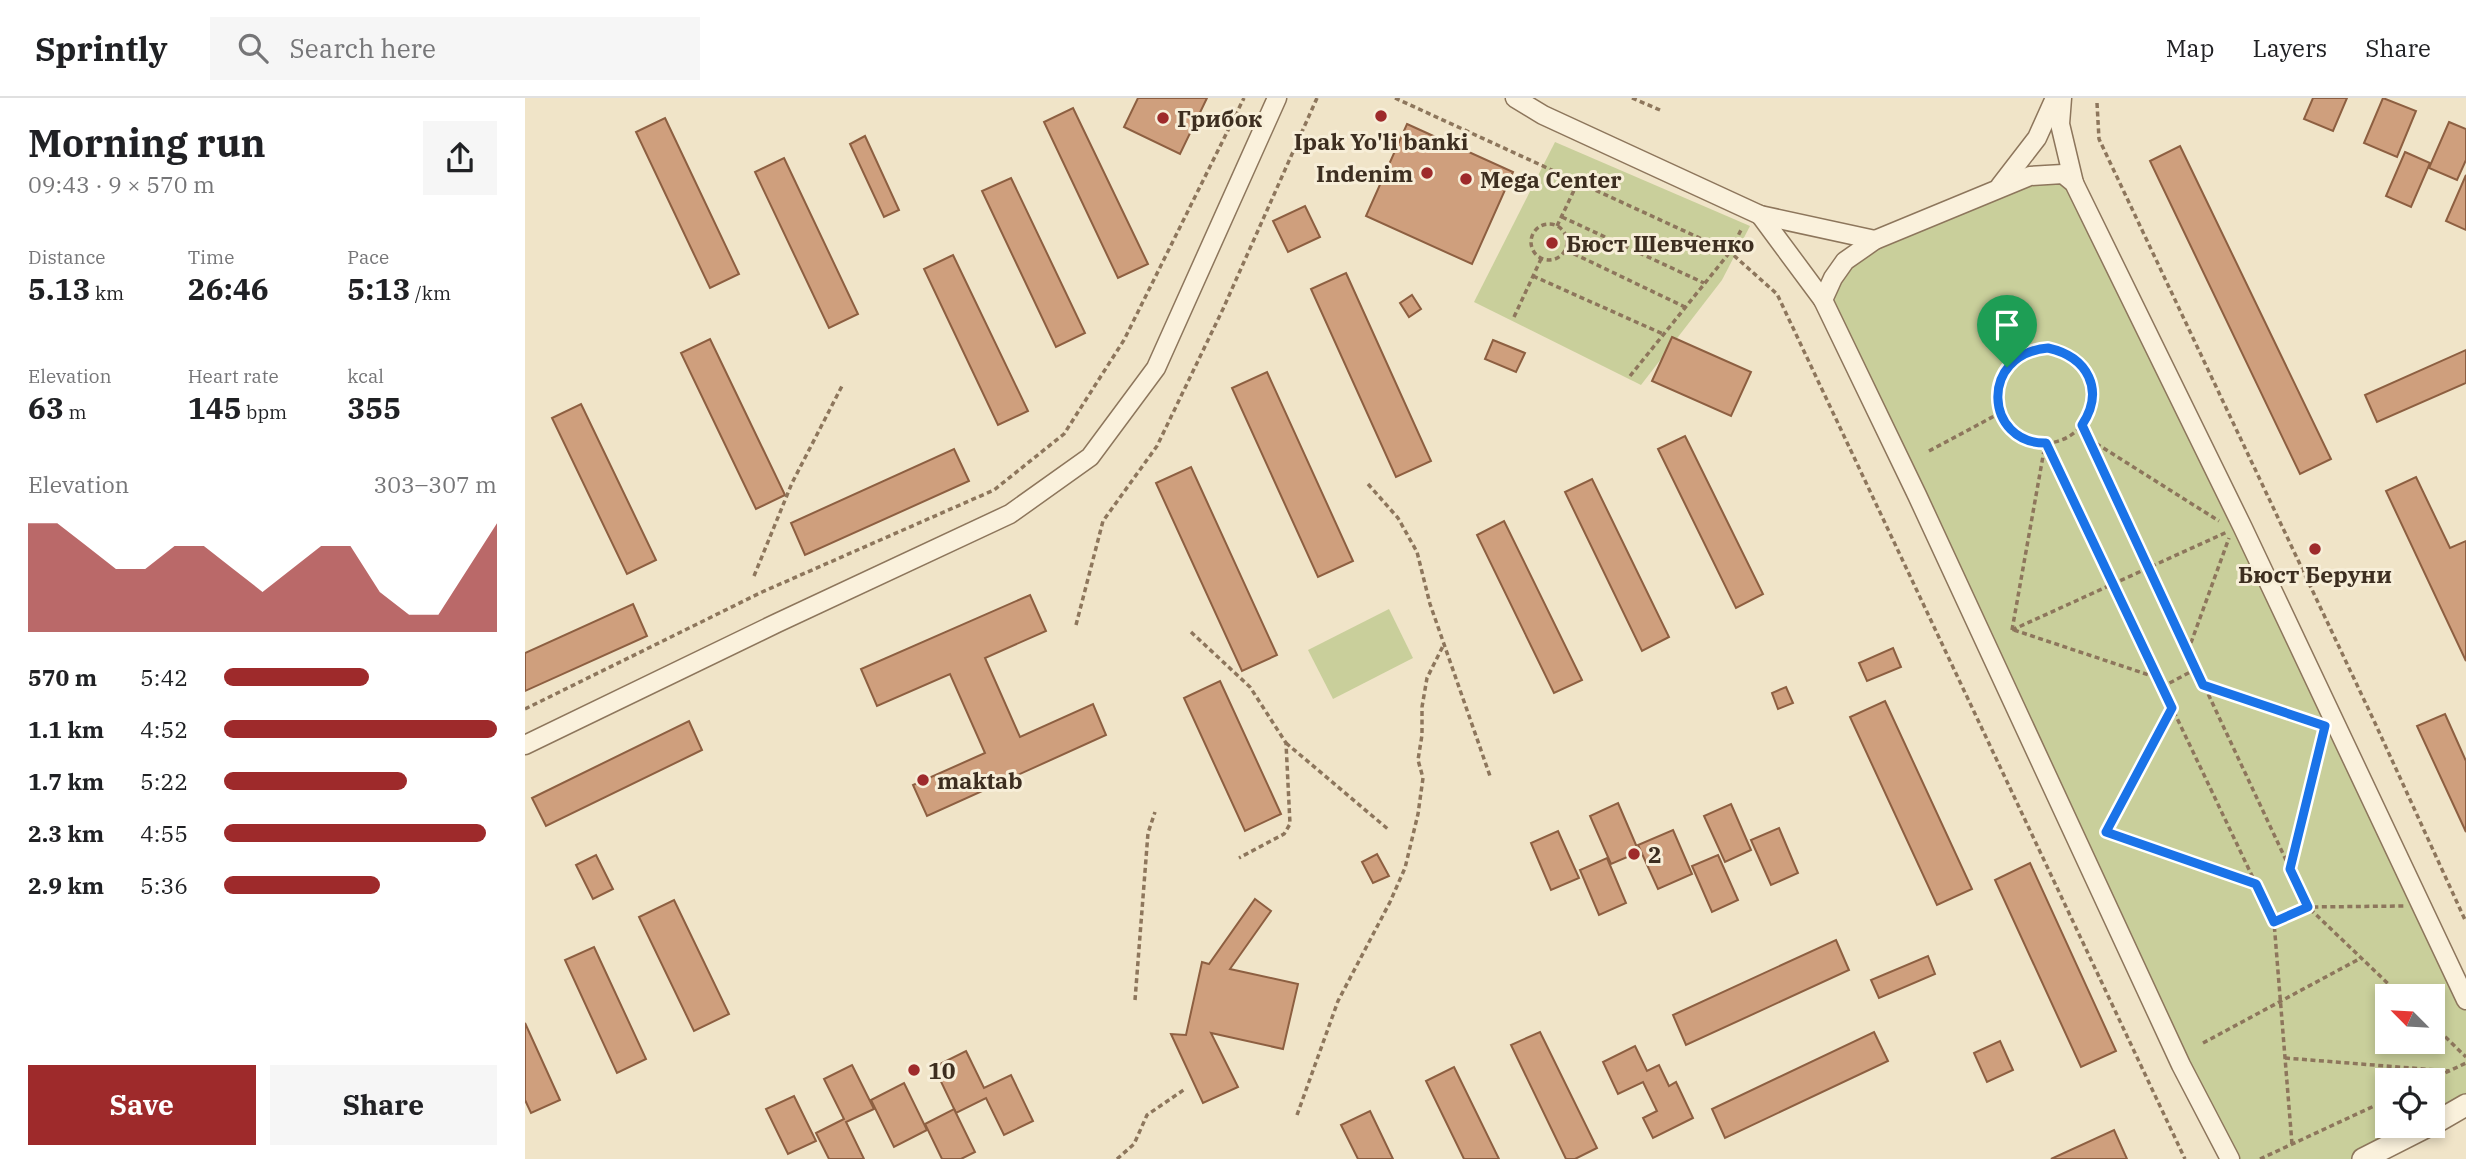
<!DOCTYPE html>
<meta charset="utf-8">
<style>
body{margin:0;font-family:"IBM Plex Serif",serif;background:#f6f6f6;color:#202124;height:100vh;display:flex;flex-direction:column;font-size:26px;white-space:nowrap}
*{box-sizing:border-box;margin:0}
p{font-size:23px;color:#757577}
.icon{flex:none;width:38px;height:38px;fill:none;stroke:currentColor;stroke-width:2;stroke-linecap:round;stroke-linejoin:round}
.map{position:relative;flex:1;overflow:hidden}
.details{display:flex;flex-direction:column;background:#fff;width:525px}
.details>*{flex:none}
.needle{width:46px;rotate:294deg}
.controls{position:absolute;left:1850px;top:886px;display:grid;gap:14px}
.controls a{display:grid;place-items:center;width:70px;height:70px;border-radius:0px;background:#fff;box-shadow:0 4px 10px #0003;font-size:35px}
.pin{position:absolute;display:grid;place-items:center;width:60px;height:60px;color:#fff;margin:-72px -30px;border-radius:50% 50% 50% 0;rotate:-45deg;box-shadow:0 0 7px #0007}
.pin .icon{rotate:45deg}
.round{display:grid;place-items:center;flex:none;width:74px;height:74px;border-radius:0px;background:#f6f6f6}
.overview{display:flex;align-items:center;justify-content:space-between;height:119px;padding:0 28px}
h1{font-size:38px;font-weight:800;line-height:52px}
.figures{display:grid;grid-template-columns:repeat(3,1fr);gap:10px;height:119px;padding:7px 28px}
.figures div{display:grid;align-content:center}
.figures b{font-size:30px;font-weight:800}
.figures small{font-size:19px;font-weight:400}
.figures p{font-size:19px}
.chart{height:196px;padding:14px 28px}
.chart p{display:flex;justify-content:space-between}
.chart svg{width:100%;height:126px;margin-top:7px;fill:#9e2a2b;opacity:.7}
.action{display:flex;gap:14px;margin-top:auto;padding:14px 28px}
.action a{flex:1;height:80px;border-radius:0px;background:#9e2a2b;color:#fff;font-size:28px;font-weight:800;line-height:80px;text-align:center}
.action a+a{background:#f6f6f6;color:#202124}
ul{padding:0 28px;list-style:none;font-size:23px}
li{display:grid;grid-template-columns:112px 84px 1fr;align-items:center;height:52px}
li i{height:18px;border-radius:9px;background:#9e2a2b}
header{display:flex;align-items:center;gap:42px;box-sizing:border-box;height:98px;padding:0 35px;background:#fff;border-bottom:2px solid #e0e0e0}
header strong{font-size:33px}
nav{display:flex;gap:38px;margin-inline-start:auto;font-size:24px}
.search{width:490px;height:63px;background:#f6f6f6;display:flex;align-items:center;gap:18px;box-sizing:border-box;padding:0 24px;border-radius:0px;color:#757577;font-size:26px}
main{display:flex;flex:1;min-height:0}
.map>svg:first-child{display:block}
.green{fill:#c9cf9b;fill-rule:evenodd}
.building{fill:#cf9f7d;stroke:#8d5f41;stroke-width:2}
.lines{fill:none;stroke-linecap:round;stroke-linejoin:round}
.minor-casing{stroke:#8d765c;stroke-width:21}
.tertiary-casing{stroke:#8d765c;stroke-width:24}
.path{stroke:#8d765c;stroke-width:3.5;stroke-dasharray:5 3.5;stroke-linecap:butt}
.minor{stroke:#faf1dc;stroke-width:18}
.tertiary{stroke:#faf1dc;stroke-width:21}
.route-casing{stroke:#fff;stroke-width:14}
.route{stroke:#1a73e8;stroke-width:9}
.poi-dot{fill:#9e2a2b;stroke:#f7eed8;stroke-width:2.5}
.labels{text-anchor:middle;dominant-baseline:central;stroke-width:6;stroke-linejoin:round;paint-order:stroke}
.poi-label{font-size:23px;font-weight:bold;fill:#3d2e20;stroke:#f7eed8;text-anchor:start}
</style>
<header>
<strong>Sprintly</strong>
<div class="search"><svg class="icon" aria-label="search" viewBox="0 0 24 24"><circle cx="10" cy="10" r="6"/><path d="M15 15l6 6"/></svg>Search here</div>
<nav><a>Map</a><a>Layers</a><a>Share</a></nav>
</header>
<main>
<section class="details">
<div class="overview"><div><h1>Morning run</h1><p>09:43 · 9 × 570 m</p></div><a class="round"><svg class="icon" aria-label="share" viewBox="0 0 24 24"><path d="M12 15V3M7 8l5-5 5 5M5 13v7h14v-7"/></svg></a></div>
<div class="figures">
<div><p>Distance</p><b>5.13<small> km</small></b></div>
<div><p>Time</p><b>26:46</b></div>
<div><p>Pace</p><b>5:13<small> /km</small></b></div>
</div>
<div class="figures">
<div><p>Elevation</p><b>63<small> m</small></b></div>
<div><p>Heart rate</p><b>145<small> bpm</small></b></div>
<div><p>kcal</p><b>355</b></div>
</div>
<div class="chart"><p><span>Elevation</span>303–307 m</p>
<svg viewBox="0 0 160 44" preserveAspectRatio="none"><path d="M0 44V6L10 6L20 14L30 22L40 22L50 14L60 14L70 22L80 30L90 22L100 14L110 14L120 30L130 38L140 38L150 22L160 6V44z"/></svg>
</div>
<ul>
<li><b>570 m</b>5:42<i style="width:53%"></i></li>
<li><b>1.1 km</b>4:52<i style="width:100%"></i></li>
<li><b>1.7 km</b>5:22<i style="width:67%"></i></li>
<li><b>2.3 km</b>4:55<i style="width:96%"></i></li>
<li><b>2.9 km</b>5:36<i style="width:57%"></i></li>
</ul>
<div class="action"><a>Save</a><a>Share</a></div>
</section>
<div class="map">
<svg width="1941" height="1061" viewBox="0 0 1941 1061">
<rect width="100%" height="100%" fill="#f0e4c8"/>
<g class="green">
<path d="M1030,44L1225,128L1197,182L1116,287L949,204Z"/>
<path d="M1538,76L1941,902V1007L1908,1026V982H1862V1027H1905L1838,1061H1705L1298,202L1320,163L1474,90ZM1862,898H1908V943H1862Z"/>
<path d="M864,511L888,560L808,601L783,552Z"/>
</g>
<g class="building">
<path d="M613,0H682L655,56L599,29Z"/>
<path d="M1788,0H1822L1808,33L1779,21Z"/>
<path d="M1858,0L1891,13L1872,59L1839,45Z"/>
<path d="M548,10L623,166L593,180L519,24Z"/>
<path d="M140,20L214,176L185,190L111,34Z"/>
<path d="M1924,24L1941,31V62L1932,82L1904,70Z"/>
<path d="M882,26L988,74L947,166L841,118Z"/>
<path d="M340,38L374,112L359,119L325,46Z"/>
<path d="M1655,48L1806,361L1775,376L1625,63Z"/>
<path d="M1880,54L1905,65L1886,109L1861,98Z"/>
<path d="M259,60L333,216L304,230L230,74Z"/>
<path d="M1941,77V132L1921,123Z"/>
<path d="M486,80L560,235L531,249L457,93Z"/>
<path d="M780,108L795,139L763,154L748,123Z"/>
<path d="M428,157L503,313L473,327L399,171Z"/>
<path d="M821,175L906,363L871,379L786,191Z"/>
<path d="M887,197L896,211L884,219L875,205Z"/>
<path d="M1147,239L1226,274L1206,318L1127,283Z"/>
<path d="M185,241L260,397L231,411L156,255Z"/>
<path d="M968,242L1000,255L991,274L960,261Z"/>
<path d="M1941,252V285L1852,324L1840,297Z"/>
<path d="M742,274L828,463L793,479L707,290Z"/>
<path d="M56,306L131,462L102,476L27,320Z"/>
<path d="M1160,338L1238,496L1211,510L1133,351Z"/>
<path d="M429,351L444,383L280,457L266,425Z"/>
<path d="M666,369L752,557L717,573L631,385Z"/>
<path d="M1891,379L1925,450L1941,443V563L1861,393Z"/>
<path d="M1067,381L1144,539L1117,553L1040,394Z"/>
<path d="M979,423L1057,582L1029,595L952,437Z"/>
<path d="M505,497L521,533L460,560L495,639L568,606L581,637L402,718L388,687L460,655L425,576L352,608L336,571Z"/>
<path d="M108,506L122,538L0,593V555Z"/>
<path d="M1368,550L1376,569L1342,583L1334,565Z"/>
<path d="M695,583L756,716L720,733L659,600Z"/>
<path d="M1261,589L1268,605L1253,611L1247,595Z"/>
<path d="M1360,603L1447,791L1412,807L1325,619Z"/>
<path d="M1920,616L1941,663V734L1892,628Z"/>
<path d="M164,623L177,652L21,728L7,700Z"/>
<path d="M1093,705L1114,754L1086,766L1065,718Z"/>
<path d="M1206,706L1226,752L1200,764L1179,718Z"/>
<path d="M1254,730L1273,775L1246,787L1226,742Z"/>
<path d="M1148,732L1167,776L1133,791L1113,747Z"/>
<path d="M1033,733L1054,780L1026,792L1006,745Z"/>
<path d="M852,756L864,778L848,785L837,764Z"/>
<path d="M71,757L88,791L68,801L51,767Z"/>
<path d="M1193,757L1213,802L1187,814L1167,768Z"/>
<path d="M1082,760L1101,805L1074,817L1055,772Z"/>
<path d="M1505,765L1591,953L1556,969L1470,782Z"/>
<path d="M730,801L746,813L705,871L773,886L758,951L686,935L713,989L678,1005L646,936L661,937L677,864L684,866Z"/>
<path d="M149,802L204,916L169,933L114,819Z"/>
<path d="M1311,842L1324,872L1161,947L1148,917Z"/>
<path d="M69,849L121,961L92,975L40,862Z"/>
<path d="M1403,858L1410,876L1354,900L1346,882Z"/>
<path d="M0,925L35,1002L6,1015L0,1002Z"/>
<path d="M1015,934L1072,1050L1050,1061H1041L986,947Z"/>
<path d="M1349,934L1363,963L1200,1040L1187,1011Z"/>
<path d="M1475,943L1488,972L1462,984L1449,955Z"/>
<path d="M1110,948L1122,973L1134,967L1144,988L1151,984L1168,1020L1128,1040L1118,1020L1132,1013L1118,984L1093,996L1078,964Z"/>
<path d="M441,953L459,990L486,977L508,1023L479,1037L461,1000L431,1015L409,969Z"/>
<path d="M327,967L349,1011L321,1024L339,1061H304L291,1035L319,1021L299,981Z"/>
<path d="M929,969L974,1061H939L901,983Z"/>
<path d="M379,985L402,1032L369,1049L346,1002Z"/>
<path d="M269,998L291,1043L263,1056L241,1011Z"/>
<path d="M429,1011L450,1054L436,1061H417L400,1026Z"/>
<path d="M845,1013L868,1061H833L816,1027Z"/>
<path d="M1589,1032L1602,1061H1526Z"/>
</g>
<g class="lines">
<g class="minor-casing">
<g id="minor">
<path d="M990,0L1018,17L1235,117L1350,142"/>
<path d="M1537,0L1535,26L1549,85"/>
<path d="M1475,88L1512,40L1530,0"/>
<path d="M1235,117L1298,202"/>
<path d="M0,647L252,525L485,416L565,359L631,270L752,0"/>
<path d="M1705,1061L1656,967L1392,397L1298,202L1308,180L1320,163L1350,142L1505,78L1538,76L1549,85L1718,430L1941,902"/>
</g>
</g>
<g class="tertiary-casing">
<g id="tertiary">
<path d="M1908,1026L1941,1007"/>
<path d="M1838,1061L1905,1027"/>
</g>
</g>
<g class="path">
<path d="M870,0L1205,154L1252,196L1660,1061"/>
<path d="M1107,0L1135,12"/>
<path d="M1572,5L1574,41L1850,625L1941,824"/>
<path d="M1037,119L1179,185"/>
<circle cx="1024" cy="144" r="18"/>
<path d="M1032,128L1053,84"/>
<path d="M1041,152L1160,209"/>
<path d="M1008,178L1138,236"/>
<path d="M989,219L1016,161"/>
<circle cx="1520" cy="298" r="47"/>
<path d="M1105,278L1205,154L1216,132"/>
<path d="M1557,327L1783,809L1876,898"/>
<path d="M1564,341L1694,423"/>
<path d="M1521,345L1749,824L1767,1046"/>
<path d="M1404,353L1475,315"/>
<path d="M843,386L873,420L892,454L905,506L965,678"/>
<path d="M229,478L267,385L318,286"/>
<path d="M551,527L578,423L632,348L698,211L792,0"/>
<path d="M1487,532L1702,434"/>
<path d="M1487,532L1520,347"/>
<path d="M1489,532L1633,580"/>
<path d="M666,534L725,589L761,645L765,726L759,736L714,760"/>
<path d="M1663,553L1704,440"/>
<path d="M1678,587L1792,625"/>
<path d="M1637,589L1671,571"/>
<path d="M0,611L237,494L469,392L539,336L599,242L719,0"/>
<path d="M1647,611L1581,734L1731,786"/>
<path d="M761,645L864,732"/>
<path d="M1766,769L1797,641"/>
<path d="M1749,824L1783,809L1880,808"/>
<path d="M610,902L623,735L630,714"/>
<path d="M1908,927L1941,959"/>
<path d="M1678,945L1836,860"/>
<path d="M1760,960L1924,973"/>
<path d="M1905,982L1941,965"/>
<path d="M772,1017L813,903L865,804L880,770L893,716L898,680L893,662L897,637V609L902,580L919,546"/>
<path d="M592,1061L609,1046L622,1017L660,991"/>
<path d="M1735,1061L1862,1002"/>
</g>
<use href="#minor" class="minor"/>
<use href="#tertiary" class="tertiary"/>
</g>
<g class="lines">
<g class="route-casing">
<path id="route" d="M1523,250C1563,259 1580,292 1557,327L1678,587L1800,628L1765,771L1783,809L1749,824L1731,786L1581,734L1647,610L1521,345C1460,346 1453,256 1523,250Z"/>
</g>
<use href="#route" class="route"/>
</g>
<g class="poi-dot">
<circle cx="856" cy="18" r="7"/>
<circle cx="638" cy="20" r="7"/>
<circle cx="902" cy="75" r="7"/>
<circle cx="941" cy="81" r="7"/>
<circle cx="1027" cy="145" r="7"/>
<circle cx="1790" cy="451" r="7"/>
<circle cx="398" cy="682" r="7"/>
<circle cx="1109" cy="756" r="7"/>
<circle cx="389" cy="972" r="7"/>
</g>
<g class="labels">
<g class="poi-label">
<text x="652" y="20">Грибок</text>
<text x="856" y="43" text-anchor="middle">Ipak Yo'li banki</text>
<text x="888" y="75" text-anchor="end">Indenim</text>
<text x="955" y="81">Mega Center</text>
<text x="1041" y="145">Бюст Шевченко</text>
<text x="1790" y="476" text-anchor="middle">Бюст Беруни</text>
<text x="412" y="682">maktab</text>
<text x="1123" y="756">2</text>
<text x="403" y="972">10</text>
</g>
</g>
</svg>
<div class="controls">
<a><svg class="needle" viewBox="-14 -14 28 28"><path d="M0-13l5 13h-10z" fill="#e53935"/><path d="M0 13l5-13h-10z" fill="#757577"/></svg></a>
<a><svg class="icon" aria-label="locate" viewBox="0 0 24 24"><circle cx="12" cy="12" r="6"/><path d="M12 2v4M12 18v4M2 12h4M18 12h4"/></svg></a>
</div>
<div class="pin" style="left:1482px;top:269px;background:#1e9e55"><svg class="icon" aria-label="arrive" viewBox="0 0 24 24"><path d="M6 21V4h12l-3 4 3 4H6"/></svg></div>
</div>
</main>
